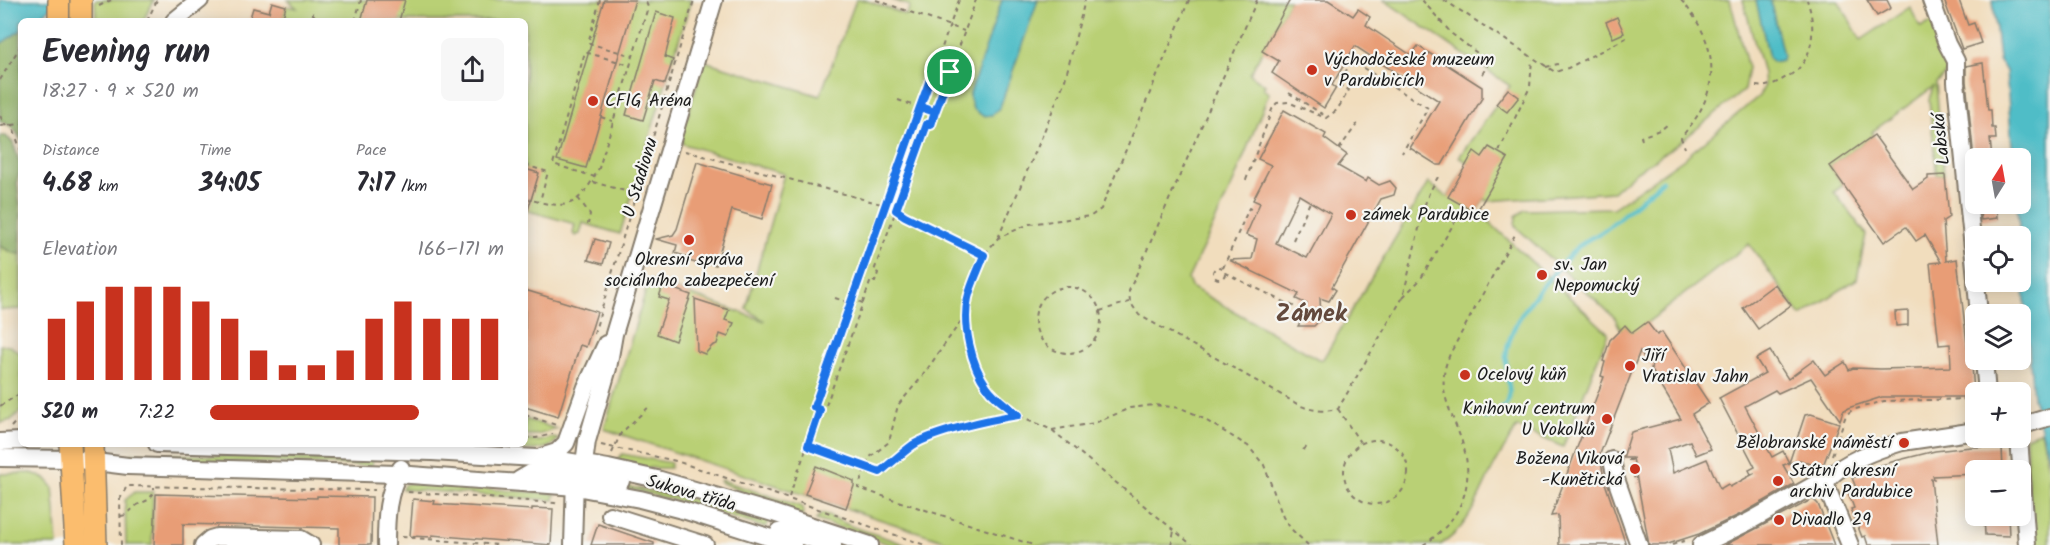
<!DOCTYPE html>
<meta charset="utf-8">
<style>
body{margin:0;font-family:Kalam,sans-serif;background:#f7f7f7;color:#2b2b33;height:100vh;display:flex;flex-direction:column;font-size:22px;white-space:nowrap}
*{box-sizing:border-box;margin:0}
p{font-size:20px;color:#7c7c81}
.icon{flex:none;width:33px;height:33px;fill:none;stroke:currentColor;stroke-width:2;stroke-linecap:round;stroke-linejoin:round}
.map{position:relative;flex:1;overflow:hidden}
.drawer{position:absolute;left:18px;top:18px;width:510px;height:429px;display:flex;flex-direction:column;background:#fff;border-radius:9px;box-shadow:0 3px 15px #0003}
.drawer>*{flex:none}
.needle{width:39px;rotate:11deg}
.buttons{position:absolute;left:1965px;top:148px;display:grid;gap:12px}
.buttons a{display:grid;place-items:center;width:66px;height:66px;border-radius:9px;background:#fff;box-shadow:0 3px 15px #0003;font-size:30px}
.pin{position:absolute;display:grid;place-items:center;width:51px;height:51px;color:#fff;margin:-26px;border:3px solid #fff;border-radius:50%;box-shadow:0 2px 6px #0007}
.round{display:grid;place-items:center;flex:none;width:63px;height:63px;border-radius:9px;background:#f7f7f7}
.head{display:flex;align-items:center;justify-content:space-between;height:102px;padding:0 24px}
h1{font-size:33px;font-weight:800;line-height:45px}
.metrics{display:grid;grid-template-columns:repeat(3,1fr);gap:9px;height:102px;padding:6px 24px}
.metrics div{display:grid;align-content:center}
.metrics b{font-size:26px;font-weight:800}
.metrics small{font-size:16px;font-weight:400}
.metrics p{font-size:16px}
.chart{height:168px;padding:12px 24px}
.chart p{display:flex;justify-content:space-between}
.chart svg{width:100%;height:108px;margin-top:6px;stroke:#c8321e;stroke-width:6}
ul{padding:0 24px;list-style:none;font-size:20px}
li{display:grid;grid-template-columns:96px 72px 1fr;align-items:center;height:45px}
li i{height:15px;border-radius:8px;background:#c8321e}
.map>svg:first-child{display:block}
.green{fill:#b9d074;stroke:#6a7648;stroke-width:1.5}
.forest{fill:#92b266;stroke:#576741;stroke-width:1.5}
.water{fill:#4fbdc7;stroke:#366c72;stroke-width:1.5}
.lines{fill:none;stroke-linecap:round;stroke-linejoin:round}
.stream{stroke:#4fbdc7;stroke-width:4.5}
.building{fill:#e89d76;fill-rule:evenodd}
.minor-casing{stroke:#867c6c;stroke-width:20}
.major-casing{stroke:#867c6c;stroke-width:24}
.path{stroke:#867c6c;stroke-width:2;stroke-dasharray:4.5 4.5;stroke-linecap:butt}
.minor{stroke:#fff;stroke-width:16}
.major{stroke:#fbbd6e;stroke-width:21}
.major-bridge-casing{stroke:#867c6c;stroke-width:24;stroke-linecap:butt}
.major-bridge{stroke:#fbbd6e;stroke-width:21}
.route-casing{stroke:#fff;stroke-width:12}
.route{stroke:#1a73e8;stroke-width:8}
.poi-dot{fill:#c8321e;stroke:#f6f6f2;stroke-width:2}
.labels{text-anchor:middle;dominant-baseline:central;stroke-width:4.5;stroke-linejoin:round;paint-order:stroke}
.poi-label{font-size:18px;fill:#1c1c1c;stroke:#f6f6f2;text-anchor:start}
.street-label{font-size:18px;fill:#1c1c1c;stroke:#f6f6f2}
.district-label{font-size:24px;font-weight:bold;fill:#63493c;stroke:#f6f6f2}
</style>
<div class="map">
<svg width="2050" height="545" viewBox="0 0 2050 545">
<rect width="100%" height="100%" fill="#f6f6f2"/>
<filter id="ink" filterUnits="userSpaceOnUse"><feTurbulence type="fractalNoise" baseFrequency=".0167" numOctaves="2"/><feDisplacementMap in="SourceGraphic" scale="12" xChannelSelector="R" yChannelSelector="G"/><feConvolveMatrix kernelMatrix="1 2 1 2 8 2 1 2 1" color-interpolation-filters="sRGB"/></filter>
<filter id="wash" filterUnits="userSpaceOnUse"><feTurbulence type="fractalNoise" baseFrequency=".008" numOctaves="4" result="noise"/><feDisplacementMap in="SourceGraphic" scale="24" xChannelSelector="R" yChannelSelector="G"/><feGaussianBlur stdDeviation="1.35" result="paint"/><feColorMatrix in="noise" values="0 0 0 0 0 0 0 0 0 0 0 0 0 0 0 0 0 1.4 0 .05"/><feComposite in="paint" operator="in"/></filter>
<g filter="url(#wash)">
<rect width="100%" height="100%" fill="#f1ddbd"/>
<g class="green">
<path d="M95,0H154L143,21H96Z"/>
<path d="M288,0H691L620,234L583,223L580,234L575,236L573,233L575,224L525,210V21H297L283,17L286,6L297,8Z"/>
<path d="M856,0H865L906,15L910,6L892,0H1290L1250,74L1265,85L1263,89L1269,93L1234,181L1188,279L1191,287L1320,360L1323,359L1428,183L1448,197L1468,163L1459,157L1510,86L1384,0H1730L1748,68L1744,90L1678,144L1634,173L1613,192L1487,201L1484,199L1477,211L1482,216L1484,215L1488,219L1487,220L1608,333L1563,447L1517,427C1510,439 1502,451 1495,464C1479,493 1471,527 1440,545H958L604,429L649,280L765,321L746,309L784,174L683,144L681,137L704,61L820,96Z"/>
<path d="M1743,0H1838L1861,40L1910,7L1920,27L1933,22L1948,71L1936,83L1944,175H1937L1929,100L1933,87L1872,132L1874,135L1830,166L1843,185L1834,192L1866,234L1857,279L1801,316L1749,244L1635,332L1632,333L1626,326L1621,330L1615,318L1515,226L1516,216L1525,210L1613,208L1687,156L1759,96L1764,87L1763,73Z"/>
<path d="M0,246L13,253L21,254V309L0,310Z"/>
<path d="M0,345L10,346L21,354V411L11,420L0,423Z"/>
<path d="M525,419L557,429L538,435H525Z"/>
<path d="M2041,431L2050,472V545H2030L2026,437Z"/>
<path d="M552,438L559,439L549,447L535,450L421,444H525V440L540,441Z"/>
<path d="M133,453L317,459L373,457L372,466L133,459Z"/>
<path d="M622,454L671,463L670,468H645L616,462Z"/>
<path d="M32,473L45,478L53,487L58,545H0V474Z"/>
<path d="M721,480L800,506L803,509V516L771,505L720,482Z"/>
<path d="M409,483L555,494L554,500L402,489L404,485Z"/>
<path d="M610,483L713,503L767,520L768,522L766,527H763L678,501L610,485Z"/>
<path d="M135,492H153L152,545H126L125,500Z"/>
<path d="M824,514L853,527L907,545H892L816,520L820,515Z"/>
</g>
<g class="forest">
<path d="M21,30V141C17,131 11,124 0,122V44Z"/>
<path d="M0,136H6L13,143L21,167L17,181L21,213V254L13,253L0,246Z"/>
</g>
<g class="water">
<path d="M0,0H62L34,21H21V30L0,44Z"/>
<path d="M1002,0H1038L1000,107L992,115L983,116L973,109L969,96Z"/>
<path d="M1756,0H1770L1783,55L1782,60L1773,62L1769,58Z"/>
<path d="M1993,0H2050V461L2033,398L2017,204H2020V159H2013L2006,71L1999,60Z"/>
</g>
<g class="lines">
<path class="stream" d="M1486,418C1524,401 1504,387 1506,356C1507,345 1511,335 1515,326C1525,305 1562,262 1579,246C1586,239 1597,236 1606,229C1625,214 1643,197 1662,181"/>
</g>
<g id="blocks">
<g class="building">
<path d="M367,0H405L399,21H361Z"/>
<path d="M604,0H635L586,168L557,160Z"/>
<path d="M1290,0H1328L1353,16L1358,9L1370,17L1366,25L1411,55L1418,46L1482,87V98L1442,165H1437L1410,148L1439,101L1355,46L1332,85L1336,88L1324,108L1272,73L1279,61L1262,51Z"/>
<path d="M1867,0H1887L1891,8L1877,16Z"/>
<path d="M1944,0H1959L1968,25L1974,23L1981,43L1962,49Z"/>
<path d="M272,2L286,6L283,17L287,18V21H249L253,8L269,12Z"/>
<path d="M656,12L675,18L665,57L673,60L665,84L655,81L643,120L626,115Z"/>
<path d="M1617,17L1624,33L1613,38L1606,22Z"/>
<path d="M1983,63L1988,110H1991L1992,128H1995L1996,139H1990L1992,159H1974L1966,81V66Z"/>
<path d="M1508,89L1519,97L1507,112L1496,104Z"/>
<path d="M1284,110L1326,134L1324,138L1347,155L1338,166L1366,182L1368,178L1379,185L1390,181L1396,188L1394,195L1381,199L1332,287L1336,290L1329,301L1320,298L1321,319L1314,326H1298L1305,313L1302,312L1307,304L1296,299L1299,294L1229,260L1252,259L1257,239L1246,235L1260,203L1253,200L1271,165L1258,159ZM1299,195L1331,214L1307,258L1276,243Z"/>
<path d="M1874,135L1913,189L1928,179V176L1945,175L1949,217L1943,221L1946,261L1957,259L1968,352H1971L1974,392L1969,397H1882L1848,408L1843,411L1840,420L1811,378L1778,393L1775,390L1745,406L1772,457L1783,451L1789,463L1805,415L1811,414L1839,423L1824,463L1819,467L1800,460L1783,465L1794,484L1745,512L1699,534L1665,545H1649L1633,458H1623L1631,432L1681,419L1651,369L1652,364L1647,362L1640,351L1600,454L1604,480L1626,545H1559L1558,515L1551,516L1604,377L1601,376L1605,362L1603,361L1610,340L1625,325L1632,333L1647,322L1657,335L1662,332L1709,403L1692,414L1711,449L1696,455L1690,441L1668,449L1673,473L1707,459L1720,489L1728,484L1730,487L1755,473L1751,474L1749,470L1755,467L1719,398L1765,373L1756,359L1770,351L1788,379L1814,360L1825,375L1845,362L1849,370L1853,368L1881,369L1951,367L1950,344L1939,345L1930,263L1941,262L1925,235L1916,241L1906,227L1884,242L1830,166Z"/>
<path d="M1489,147L1508,158L1476,213L1448,197L1474,151L1482,157Z"/>
<path d="M697,162L772,184L762,219L732,210L716,265L703,262L702,265L686,260L687,257L675,253L677,245L656,239L673,235L677,229Z"/>
<path d="M525,169L539,173L528,210H525Z"/>
<path d="M1979,204H1996L1997,218L1981,220Z"/>
<path d="M595,239L609,243L603,264L588,260Z"/>
<path d="M1775,284L1791,305L1758,329L1743,308Z"/>
<path d="M663,285L691,295L675,341L657,334L669,300L659,297Z"/>
<path d="M525,290L597,312L586,347L580,345L558,417L525,407Z"/>
<path d="M695,299L729,310L725,320L734,323L728,337L720,334L717,344L712,346L705,354L697,351Z"/>
<path d="M1908,311V325L1896,326L1895,312Z"/>
<path d="M1971,447H2002L2003,471H1976V474L1933,476L1934,479H1931L1938,545H1868L1865,536L1862,537L1851,509L1854,508L1848,492L1856,488L1852,478L1868,472V469L1895,461L1935,451Z"/>
<path d="M816,466L854,481V486L846,508L805,494Z"/>
<path d="M156,494L317,498V496L372,497L371,545H339V528L183,524V545H154Z"/>
<path d="M413,499L435,501L434,504L532,510V508L553,509L551,545L432,535V537L410,536Z"/>
<path d="M1813,499L1818,504L1834,545H1725Z"/>
<path d="M1984,516H2008L2009,536L1985,535Z"/>
<path d="M598,524L654,543V545H591Z"/>
</g>
</g>
</g>
<g filter="url(#ink)">
<use href="#blocks" fill-opacity="0" stroke="#867c6c" stroke-width="1.5"/>
<g class="lines">
<g class="minor-casing">
<g id="minor">
<path d="M1931,0L1947,44L1956,61V82L1976,278"/>
<path d="M174,21L200,0"/>
<path d="M1976,282L1979,315"/>
<path d="M1984,360L1987,393"/>
<path d="M2020,426L2050,417"/>
<path d="M2019,438L2027,545"/>
<path d="M0,442L21,441"/>
<path d="M157,444L432,452L554,459L608,468L657,479L773,513L870,545"/>
<path d="M541,457L557,452L566,443L586,387L606,344"/>
<path d="M0,458L71,459L128,466L397,474L576,487L640,499L686,511L793,545"/>
<path d="M1612,460L1616,479L1639,545"/>
<path d="M519,480L531,473L576,472L584,464L587,441L608,368L614,334L714,0"/>
<path d="M1826,482C1838,463 1882,448 1902,442L1976,431"/>
<path d="M1826,482L1827,488L1850,545"/>
<path d="M576,487L578,482L582,479L592,477L621,481"/>
<path d="M610,515L705,545"/>
<path d="M776,540L779,532L786,531L833,545"/>
<path d="M203,545L210,539L217,537L301,539L311,545"/>
<path d="M386,545C386,517 387,493 401,468"/>
<path d="M573,545L575,478"/>
<path d="M1701,545L1750,521L1814,485L1826,482"/>
</g>
</g>
<g class="major-casing">
<g id="major">
<path d="M59,0V21"/>
<path d="M70,444L76,545"/>
<path d="M93,444L96,545"/>
</g>
</g>
<g class="path">
<path d="M600,0L588,43L633,56"/>
<path d="M876,0L964,31"/>
<path d="M959,0L818,392L819,393L814,407L824,411L871,280L875,282L878,273L874,271L927,124L931,125L976,0"/>
<path d="M1189,0L1101,209L1091,216L1029,224L998,238L984,255L968,298L966,314L972,356L987,388L1018,415L1052,430L1192,545"/>
<path d="M1257,0L1129,291L1130,302L1139,315L1301,406C1314,411 1325,412 1338,409L1403,297L1424,207L1429,193L1438,177"/>
<path d="M1422,0L1452,34L1485,59L1487,66L1480,78"/>
<path d="M1444,0L1555,72L1568,68L1628,37"/>
<path d="M1681,0C1710,33 1722,71 1700,111C1695,121 1687,129 1681,138L1685,148"/>
<path d="M99,6L111,0"/>
<path d="M312,13L319,21"/>
<path d="M147,21L157,0"/>
<path d="M355,21L361,0"/>
<path d="M935,66L949,71"/>
<path d="M1546,67L1558,64"/>
<path d="M0,80L21,45"/>
<path d="M1756,86C1766,88 1774,84 1783,79C1788,76 1795,73 1799,68C1815,51 1815,21 1807,0"/>
<path d="M1289,93L1327,117"/>
<path d="M898,100L935,113"/>
<path d="M0,116L6,126"/>
<path d="M601,117L612,121"/>
<path d="M12,125L21,124"/>
<path d="M0,126L12,125L21,151"/>
<path d="M1642,140L1641,137L1662,129L1668,124"/>
<path d="M1339,149L1358,123"/>
<path d="M685,151L885,205L984,255"/>
<path d="M1499,151L1530,87L1532,59"/>
<path d="M525,165L548,172L540,201"/>
<path d="M595,177L553,164L585,52L630,65"/>
<path d="M1246,180L1273,107L1277,103L1288,102L1326,118L1337,110L1349,90L1338,84L1352,61L1428,108L1402,153"/>
<path d="M593,182L636,194"/>
<path d="M525,198C568,211 578,208 599,168L648,7L645,0"/>
<path d="M578,198L590,214L588,224"/>
<path d="M998,238L1038,146L1065,80L1085,0"/>
<path d="M1293,240L1310,202"/>
<circle cx="1219" cy="273" r="6"/>
<path d="M1223,268L1249,208L1256,212"/>
<path d="M1225,273L1297,308"/>
<circle cx="1068" cy="320" r="33"/>
<path d="M1403,297L1420,280L1462,210"/>
<path d="M835,298L850,303"/>
<path d="M851,299L863,303"/>
<path d="M1100,311L1129,302"/>
<path d="M966,314L921,378L898,405L889,442L869,458L858,488L1033,545"/>
<path d="M2020,325L2023,327"/>
<path d="M1970,326L1972,351"/>
<path d="M594,334L694,0"/>
<path d="M0,406L21,393"/>
<path d="M1338,409L1361,444"/>
<path d="M525,415L556,425"/>
<path d="M11,427L21,416"/>
<path d="M1052,430L1095,423L1130,408L1154,405L1181,408L1197,415L1248,446L1264,465L1283,517L1291,529L1308,545"/>
<path d="M525,438H536L553,434"/>
<circle cx="1376" cy="472" r="32"/>
<path d="M1987,441L2002,439"/>
<path d="M601,445L676,461L925,545"/>
<path d="M808,446L880,472C891,463 902,452 913,445C936,431 991,419 1018,415"/>
<path d="M1303,450L1308,446"/>
<path d="M612,453L621,433L651,405"/>
<path d="M1832,455L1846,415L1852,410L1884,401L1974,399"/>
<path d="M1628,460H1632L1635,483"/>
<path d="M408,492L555,503L559,506"/>
<path d="M789,497L820,410"/>
<path d="M121,516L126,515L137,505L148,500L154,493V487"/>
<path d="M402,537L499,545"/>
<path d="M121,545L120,499L127,486L375,490"/>
<path d="M1171,545L1174,531"/>
<path d="M1423,545C1459,522 1476,488 1463,445C1452,410 1433,389 1451,352L1516,233"/>
<path d="M1672,545L1687,540"/>
</g>
<use href="#minor" class="minor"/>
<use href="#major" class="major"/>
<g class="major-bridge-casing">
<path id="major-bridge" d="M81,0V21"/>
</g>
<use href="#major-bridge" class="major-bridge"/>
</g>
</g>
<g class="lines" filter="url(#ink)">
<g class="route-casing">
<path id="route" d="M950,72L935,112L920,107L814,407L820,410L808,446L880,472C891,463 902,453 913,445C936,431 991,419 1018,415C1008,406 994,398 987,387C971,365 962,325 968,298C971,284 979,269 984,255L905,216L896,210L927,124L931,125L935,112L920,107L935,66L950,72"/>
</g>
<use href="#route" class="route"/>
</g>
<g class="poi-dot">
<circle cx="1312" cy="70" r="6"/>
<circle cx="593" cy="101" r="6"/>
<circle cx="1351" cy="215" r="6"/>
<circle cx="689" cy="240" r="6"/>
<circle cx="1542" cy="275" r="6"/>
<circle cx="1630" cy="366" r="6"/>
<circle cx="1465" cy="375" r="6"/>
<circle cx="1607" cy="419" r="6"/>
<circle cx="1904" cy="443" r="6"/>
<circle cx="1635" cy="469" r="6"/>
<circle cx="1778" cy="481" r="6"/>
<circle cx="1779" cy="520" r="6"/>
</g>
<g class="labels">
<g class="poi-label">
<text x="1324" y="60">Východočeské muzeum<tspan x="1324" dy="21">v Pardubicích</tspan></text>
<text x="605" y="101">CFIG Aréna</text>
<text x="1363" y="215">zámek Pardubice</text>
<text x="689" y="260" text-anchor="middle">Okresní správa<tspan x="689" dy="21">sociálního zabezpečení</tspan></text>
<text x="1554" y="265">sv. Jan<tspan x="1554" dy="21">Nepomucký</tspan></text>
<text x="1642" y="356">Jiří<tspan x="1642" dy="21">Vratislav Jahn</tspan></text>
<text x="1477" y="375">Ocelový kůň</text>
<text x="1595" y="409" text-anchor="end">Knihovní centrum<tspan x="1595" dy="21">U Vokolků</tspan></text>
<text x="1892" y="443" text-anchor="end">Bělobranské náměstí</text>
<text x="1623" y="459" text-anchor="end">Božena Viková<tspan x="1623" dy="21">-Kunětická</tspan></text>
<text x="1790" y="471">Státní okresní<tspan x="1790" dy="21">archiv Pardubice</tspan></text>
<text x="1791" y="520">Divadlo 29</text>
</g>
<g class="street-label">
<text transform="translate(1942 139) rotate(-96)">Labská</text>
<text transform="translate(641 178) rotate(-73)">U Stadionu</text>
<text transform="translate(691 494) rotate(16)">Sukova třída</text>
</g>
<g class="district-label">
<text x="1311" y="314">Zámek</text>
</g>
</g>
</svg>
<div class="buttons">
<a><svg class="needle" viewBox="-14 -14 28 28"><path d="M0-13l5 13h-10z" fill="#e53935"/><path d="M0 13l5-13h-10z" fill="#7c7c81"/></svg></a>
<a><svg class="icon" aria-label="locate" viewBox="0 0 24 24"><circle cx="12" cy="12" r="6"/><path d="M12 2v4M12 18v4M2 12h4M18 12h4"/></svg></a>
<a><svg class="icon" aria-label="layers" viewBox="0 0 24 24"><path d="M12 4l9 5-9 5-9-5zM3 14l9 5 9-5"/></svg></a>
<a>+</a>
<a>−</a>
</div>
<div class="pin" style="left:950px;top:72px;background:#1e9e55"><svg class="icon" aria-label="arrive" viewBox="0 0 24 24"><path d="M6 21V4h12l-3 4 3 4H6"/></svg></div>
<section class="drawer">
<div class="head"><div><h1>Evening run</h1><p>18:27 · 9 × 520 m</p></div><a class="round"><svg class="icon" aria-label="share" viewBox="0 0 24 24"><path d="M12 15V3M7 8l5-5 5 5M5 13v7h14v-7"/></svg></a></div>
<div class="metrics">
<div><p>Distance</p><b>4.68<small> km</small></b></div>
<div><p>Time</p><b>34:05</b></div>
<div><p>Pace</p><b>7:17<small> /km</small></b></div>
</div>
<div class="chart"><p><span>Elevation</span>166–171 m</p>
<svg viewBox="0 0 160 44" preserveAspectRatio="none"><path d="M5 44V19M15 44V12M25 44V6M35 44V6M45 44V6M55 44V12M65 44V19M75 44V32M85 44V38M95 44V38M105 44V32M115 44V19M125 44V12M135 44V19M145 44V19M155 44V19"/></svg>
</div>
<ul>
<li><b>520 m</b>7:22<i style="width:71%"></i></li>
</ul>
</section>
</div>
